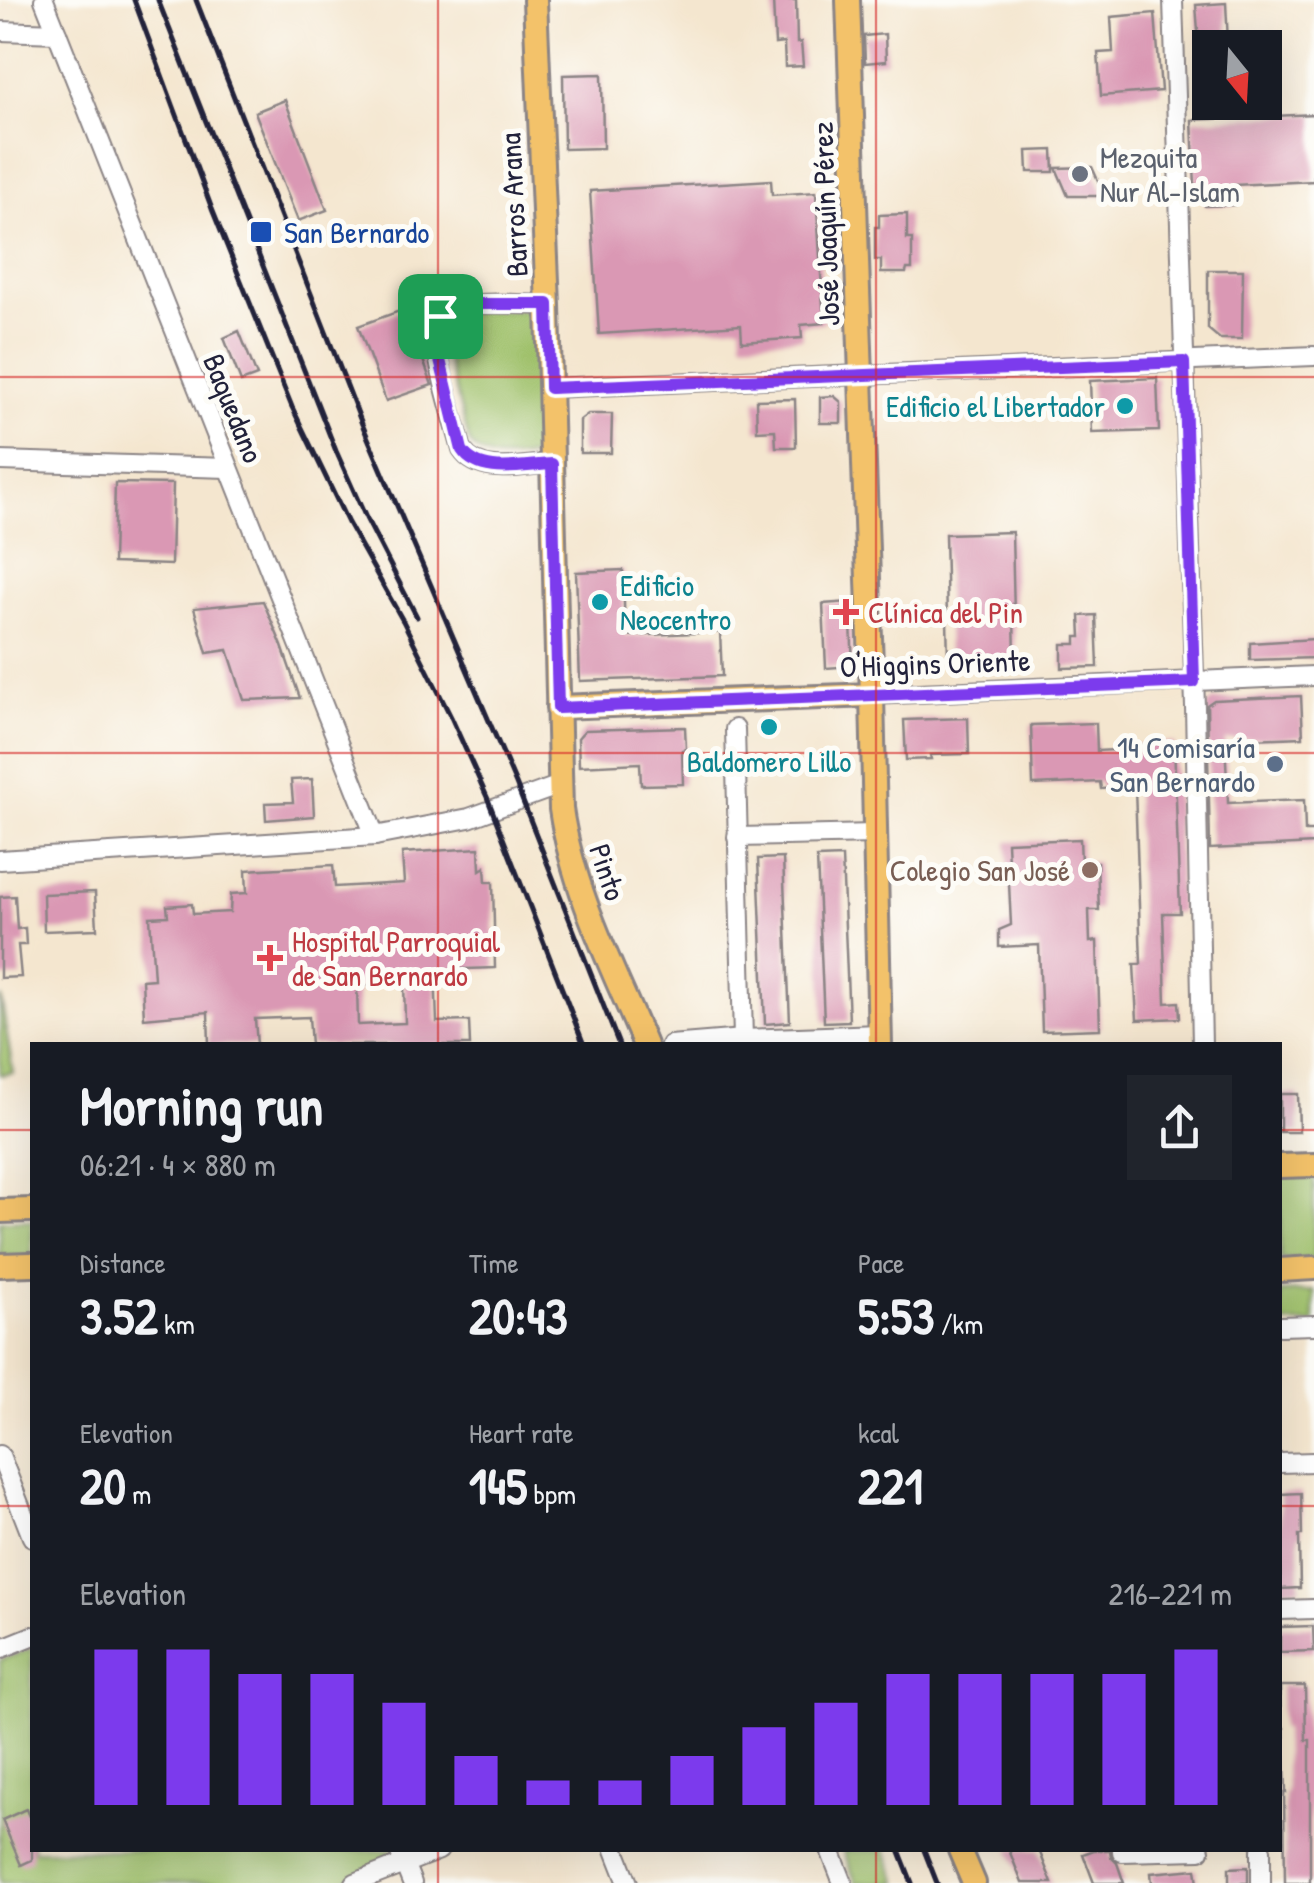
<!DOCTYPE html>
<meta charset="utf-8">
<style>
body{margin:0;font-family:"Patrick Hand",sans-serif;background:#20242c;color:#f1f3f6;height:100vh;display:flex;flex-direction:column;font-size:38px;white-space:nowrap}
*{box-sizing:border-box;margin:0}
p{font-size:32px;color:#9ea1a6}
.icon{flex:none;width:55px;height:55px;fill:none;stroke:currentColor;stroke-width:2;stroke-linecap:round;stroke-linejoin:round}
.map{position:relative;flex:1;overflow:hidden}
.details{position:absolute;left:30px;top:1042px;width:1252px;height:810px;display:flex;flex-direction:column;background:#171b24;border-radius:0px;box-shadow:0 10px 40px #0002}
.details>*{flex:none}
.needle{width:65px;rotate:162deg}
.buttons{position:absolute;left:1192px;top:30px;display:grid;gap:20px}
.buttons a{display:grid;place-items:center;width:90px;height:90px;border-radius:0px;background:#171b24;box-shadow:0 10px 40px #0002;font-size:50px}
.pin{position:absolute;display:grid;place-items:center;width:85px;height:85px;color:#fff;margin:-42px;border-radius:20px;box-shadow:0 5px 15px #0006}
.round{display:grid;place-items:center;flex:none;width:105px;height:105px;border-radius:0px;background:#20242c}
.overview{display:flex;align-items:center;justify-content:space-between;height:170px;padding:0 50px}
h1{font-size:55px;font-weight:800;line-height:75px}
.stats{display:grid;grid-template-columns:repeat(3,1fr);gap:15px;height:170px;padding:10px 50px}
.stats div{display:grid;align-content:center}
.stats b{font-size:50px;font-weight:800}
.stats small{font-size:28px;font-weight:400}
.stats p{font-size:28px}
.chart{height:280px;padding:20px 50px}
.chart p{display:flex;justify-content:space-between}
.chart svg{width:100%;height:180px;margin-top:10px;stroke:#7c3aed;stroke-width:6}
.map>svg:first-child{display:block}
.green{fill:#9ec069;stroke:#607152;stroke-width:2.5}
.building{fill:#da98b4;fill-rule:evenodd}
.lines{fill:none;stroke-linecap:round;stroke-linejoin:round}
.minor-casing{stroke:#8b8485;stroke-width:22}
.major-casing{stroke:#8b8485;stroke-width:28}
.minor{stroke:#fff;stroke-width:18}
.major{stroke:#f3c26a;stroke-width:22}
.rail{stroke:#22223b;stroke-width:5}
.route-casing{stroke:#fff;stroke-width:20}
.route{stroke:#7c3aed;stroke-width:12}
.grid{fill:none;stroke:#d62828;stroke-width:2.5;stroke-opacity:0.55}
.worship-dot{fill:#6b7280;stroke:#fdfcf7;stroke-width:4}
.transit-dot{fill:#1a4fb4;stroke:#fdfcf7;stroke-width:4}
.culture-dot{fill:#0f9aa8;stroke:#fdfcf7;stroke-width:4}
.health-dot{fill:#e0444e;stroke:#fdfcf7;stroke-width:4}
.service-dot{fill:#5c6f8a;stroke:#fdfcf7;stroke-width:4}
.education-dot{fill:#8d6e63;stroke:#fdfcf7;stroke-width:4}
.labels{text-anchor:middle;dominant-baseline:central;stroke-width:10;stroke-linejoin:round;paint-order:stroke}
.worship-label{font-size:30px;fill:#5b616d;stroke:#fdfcf7;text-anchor:start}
.street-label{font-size:30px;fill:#22223b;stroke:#fdfcf7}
.transit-label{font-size:30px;fill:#164399;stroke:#fdfcf7;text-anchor:start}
.culture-label{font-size:30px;fill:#0d838f;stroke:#fdfcf7;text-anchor:end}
.health-label{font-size:30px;fill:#be3a42;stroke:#fdfcf7;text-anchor:start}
.service-label{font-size:30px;fill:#4e5e75;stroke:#fdfcf7;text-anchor:end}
.education-label{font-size:30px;fill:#785e54;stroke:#fdfcf7;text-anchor:end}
</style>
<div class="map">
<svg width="1314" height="1883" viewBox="0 0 1314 1883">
<rect width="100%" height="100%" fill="#fdfcf7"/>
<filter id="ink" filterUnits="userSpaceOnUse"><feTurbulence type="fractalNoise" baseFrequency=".01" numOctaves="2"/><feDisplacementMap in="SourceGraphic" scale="20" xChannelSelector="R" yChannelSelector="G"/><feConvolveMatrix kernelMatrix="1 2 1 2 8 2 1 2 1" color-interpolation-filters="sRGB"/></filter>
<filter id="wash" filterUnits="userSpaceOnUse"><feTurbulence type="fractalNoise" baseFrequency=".0048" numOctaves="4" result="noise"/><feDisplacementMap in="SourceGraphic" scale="40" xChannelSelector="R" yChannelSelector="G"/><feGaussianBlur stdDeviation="2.25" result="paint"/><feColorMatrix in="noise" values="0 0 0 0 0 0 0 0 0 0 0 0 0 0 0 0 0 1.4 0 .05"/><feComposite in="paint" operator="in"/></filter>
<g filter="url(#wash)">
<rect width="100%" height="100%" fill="#f4e6cf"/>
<g class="green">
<path d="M538,310L540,455C512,458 491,466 470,444L443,344C443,342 444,330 444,328C455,305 517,311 538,310Z"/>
<path d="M1,998L13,1073L0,1075V999Z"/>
<path d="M1314,1175V1259L1280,1260V1176Z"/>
<path d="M32,1220V1256L0,1257V1221Z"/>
<path d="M1314,1291V1323L1280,1324V1292Z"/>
<path d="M32,1648V1850H393V1856L386,1864L338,1883H0V1660Z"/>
<path d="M843,1850H886L898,1883H856Z"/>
</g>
<g id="blocks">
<g class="building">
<path d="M773,0H796L797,43L801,42L803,66L785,67L784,43L775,44Z"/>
<path d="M1226,3L1228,42L1199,44L1196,5Z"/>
<path d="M1155,13L1161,91L1101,96L1098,53L1113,52L1111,17Z"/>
<path d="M885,34L886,61L865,63L864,36Z"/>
<path d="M602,74L603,148L564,149L563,75Z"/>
<path d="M285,100L327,210L298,221L255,112Z"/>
<path d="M1314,114V181L1234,185L1235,205L1205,206V186L1195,187L1192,120Z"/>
<path d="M1053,150L1054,172H1028L1027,151Z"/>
<path d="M1092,167L1105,196H1068L1056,168Z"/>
<path d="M771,180L772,195L816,192L824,323L801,325L802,338L742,342L741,325L599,334L590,191Z"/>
<path d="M907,214V239H912V269H907L906,273H881V260H875V227H879V215Z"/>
<path d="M1208,270H1243L1242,339H1220L1208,329Z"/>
<path d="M405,309L432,385L386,401L358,326Z"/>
<path d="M239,331L257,376L241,382L224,338Z"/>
<path d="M1157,378L1159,431L1092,433L1090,381Z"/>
<path d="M834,396L841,402V423H820V397Z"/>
<path d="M795,399L796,447H776L775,430L757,431L756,400Z"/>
<path d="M588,414H612L611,453H580V420Z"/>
<path d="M115,483L173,484L171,565L113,563Z"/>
<path d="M1012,532L1015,659L948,661L945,534Z"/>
<path d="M623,570L625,636L720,632L722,676L580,681L576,572Z"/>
<path d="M263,601L282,646L300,698L244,700L228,650L207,653L194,608Z"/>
<path d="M850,602L853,666L826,668L823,604Z"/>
<path d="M1096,615L1098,667L1062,668V644H1076V637H1081L1080,616Z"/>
<path d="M1314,639V658L1250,660V643Z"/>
<path d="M1301,696L1303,737L1225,740L1228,803L1304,800L1305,831H1314V844L1210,849L1207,705L1214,700Z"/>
<path d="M968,718L969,754L930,755L931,759L906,760L904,720Z"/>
<path d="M1096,723L1097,751L1134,749V745L1174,743L1180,913H1163L1166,1003L1179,1002L1180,1018L1137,1020L1134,964H1141L1135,787L1101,789L1100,782L1033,785L1031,725Z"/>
<path d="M685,727L686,749L682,750L683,784L641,785L640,763L579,766L578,738L585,730Z"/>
<path d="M312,779L314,816L266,820L265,803L293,802L291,780Z"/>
<path d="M1080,839L1081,863L1097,862L1099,910H1089L1090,942L1097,941L1100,1029L1042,1031L1039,945L999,947V930L1011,925L1007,842Z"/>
<path d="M479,848L480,870L485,867L486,882H493L495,968L435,970L437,1022L469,1021L470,1045H311L309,1017L255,1019L257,1045H209L208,1012L144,1018L142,980L154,979L150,917L168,916L167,906L192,904L193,914L230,912L231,894L247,893L246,870L333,865L335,887L404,883L402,853ZM404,982L405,1023L358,1025L357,986Z"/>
<path d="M842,857L849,1021L824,1022L817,858Z"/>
<path d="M783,858L790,1022L765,1024L758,859Z"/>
<path d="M95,892L97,929L44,931L43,894Z"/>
<path d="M15,896L17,929L25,928L26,945H18L21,977L0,978V897Z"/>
<path d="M1280,1094H1298L1299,1132H1280Z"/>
<path d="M1301,1493L1302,1535H1299L1300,1588L1280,1589V1494Z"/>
<path d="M1313,1626L1314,1651L1280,1652V1627Z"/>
<path d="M1280,1686H1305L1306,1740H1310V1883H1285L1284,1793H1286L1284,1728H1281Z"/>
<path d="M26,1809L32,1824V1860L21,1865L2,1820Z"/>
<path d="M1009,1850H1039L1052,1883H1022Z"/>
<path d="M1094,1850H1110L1111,1857L1117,1863L1124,1883H1094L1083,1854Z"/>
<path d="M1248,1867V1883H1229V1868Z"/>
<path d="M1196,1869L1198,1883H1152L1151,1873Z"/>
</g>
</g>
</g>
<g filter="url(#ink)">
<use href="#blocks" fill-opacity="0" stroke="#8b8485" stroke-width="2.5"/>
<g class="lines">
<g class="minor-casing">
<g id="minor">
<path d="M44,0L375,836"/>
<path d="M1173,0L1195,707L1202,1045"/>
<path d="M0,31L57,33"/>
<path d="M548,305C515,305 467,297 440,316C427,340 455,421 462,450C480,477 524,465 552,463"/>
<path d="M550,388L1314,356"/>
<path d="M0,461L228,468"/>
<path d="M872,695L1314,676"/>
<path d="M735,729L743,1039"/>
<path d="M737,837L875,834"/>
<path d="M0,860L375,836L469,818L560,785"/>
<path d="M670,1045L743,1039L879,1034"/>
<path d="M1280,1326L1314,1325"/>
<path d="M0,1455L32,1537"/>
<path d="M1280,1463L1314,1462"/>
<path d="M1280,1610L1314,1609"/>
<path d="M0,1649L32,1636"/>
<path d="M399,1850L412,1883"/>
<path d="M615,1850L628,1883"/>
<path d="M830,1850L843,1883"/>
<path d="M1122,1850V1852L1200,1850"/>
<path d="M1261,1850V1883"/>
<path d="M355,1883L439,1850"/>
</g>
</g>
<g class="major-casing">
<g id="major">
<path d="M535,0L548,305L561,809C573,892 613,968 645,1045"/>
<path d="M848,0L872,695L880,1045"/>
<path d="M558,707L872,695"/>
<path d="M1280,1166L1314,1165"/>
<path d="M0,1211L32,1210"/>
<path d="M0,1265L32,1264"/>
<path d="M1280,1270L1314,1268"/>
<path d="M960,1850L974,1883"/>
</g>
</g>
<use href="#minor" class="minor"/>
<use href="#major" class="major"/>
<g class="rail">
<path d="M134,0L212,209L292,407L348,523L403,621L451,717L487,797L584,1045"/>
<path d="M158,0L336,451L366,518L417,617"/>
<path d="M196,0L362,424L516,784L619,1045"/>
<path d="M899,1850L912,1883"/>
<path d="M924,1850L937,1883"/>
</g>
</g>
</g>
<g class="lines" filter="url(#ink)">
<g class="route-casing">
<path id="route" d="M471,304H548L550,388L1184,362L1194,682L558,708L552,464C524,465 480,477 462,450L436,344C434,314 443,308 471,304Z"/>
</g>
<use href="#route" class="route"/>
</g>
<path class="grid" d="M438,0V1045M876,0V1045M0,377H1314M0,753H1314M0,1130H32M1280,1130H1314M0,1506H32M1280,1506H1314M438,1850V1883M876,1850V1883"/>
<circle class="worship-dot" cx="1080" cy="174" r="10"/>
<rect class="transit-dot" x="249" y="220" width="24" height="24" rx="5"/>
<g class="culture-dot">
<circle cx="1125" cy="406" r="10"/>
<circle cx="600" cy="602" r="10"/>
<circle cx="769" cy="727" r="10"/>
</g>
<g class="health-dot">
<path d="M841 597h10v10h10v10h-10v10h-10v-10h-10v-10h10z"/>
<path d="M265 943h10v10h10v10h-10v10h-10v-10h-10v-10h10z"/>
</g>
<circle class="service-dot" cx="1275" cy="764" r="10"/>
<circle class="education-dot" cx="1090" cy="870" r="10"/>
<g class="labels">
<g class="worship-label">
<text x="1100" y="157">Mezquita<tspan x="1100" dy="34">Nur Al-Islam</tspan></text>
</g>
<g class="street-label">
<text transform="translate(513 205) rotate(-93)">Barros Arana</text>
<text transform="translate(825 224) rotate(-92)">José Joaquín Pérez</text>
<text transform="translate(234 408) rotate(68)">Baquedano</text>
<text transform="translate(935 663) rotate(-2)">O'Higgins Oriente</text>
<text transform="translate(608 872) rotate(72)">Pinto</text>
</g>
<g class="transit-label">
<text x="284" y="232">San Bernardo</text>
</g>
<g class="culture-label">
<text x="1105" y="406">Edificio el Libertador</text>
<text x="620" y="585" text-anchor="start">Edificio<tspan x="620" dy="34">Neocentro</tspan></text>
<text x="769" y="761" text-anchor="middle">Baldomero Lillo</text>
</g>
<g class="health-label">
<text x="868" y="612">Clínica del Pin</text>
<text x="292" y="941">Hospital Parroquial<tspan x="292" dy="34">de San Bernardo</tspan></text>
</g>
<g class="service-label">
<text x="1255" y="747">14 Comisaría<tspan x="1255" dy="34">San Bernardo</tspan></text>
</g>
<g class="education-label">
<text x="1070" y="870">Colegio San José</text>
</g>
</g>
</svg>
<div class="buttons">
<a><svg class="needle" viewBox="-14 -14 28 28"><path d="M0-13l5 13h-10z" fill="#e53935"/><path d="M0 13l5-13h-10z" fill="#9ea1a6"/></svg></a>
</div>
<div class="pin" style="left:440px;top:316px;background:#1e9e55"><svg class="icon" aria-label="arrive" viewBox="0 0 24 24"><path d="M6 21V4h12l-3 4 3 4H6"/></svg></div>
<section class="details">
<div class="overview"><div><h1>Morning run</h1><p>06:21 · 4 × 880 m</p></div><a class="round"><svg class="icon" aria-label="share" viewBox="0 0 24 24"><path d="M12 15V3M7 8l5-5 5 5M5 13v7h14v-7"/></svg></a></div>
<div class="stats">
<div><p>Distance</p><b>3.52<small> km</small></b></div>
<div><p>Time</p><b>20:43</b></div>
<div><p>Pace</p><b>5:53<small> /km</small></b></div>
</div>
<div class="stats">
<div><p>Elevation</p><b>20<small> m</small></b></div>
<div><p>Heart rate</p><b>145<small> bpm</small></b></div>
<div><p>kcal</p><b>221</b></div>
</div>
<div class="chart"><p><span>Elevation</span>216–221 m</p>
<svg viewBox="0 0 160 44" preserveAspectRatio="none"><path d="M5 44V6M15 44V6M25 44V12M35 44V12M45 44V19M55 44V32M65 44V38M75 44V38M85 44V32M95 44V25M105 44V19M115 44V12M125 44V12M135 44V12M145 44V12M155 44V6"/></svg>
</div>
</section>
</div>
